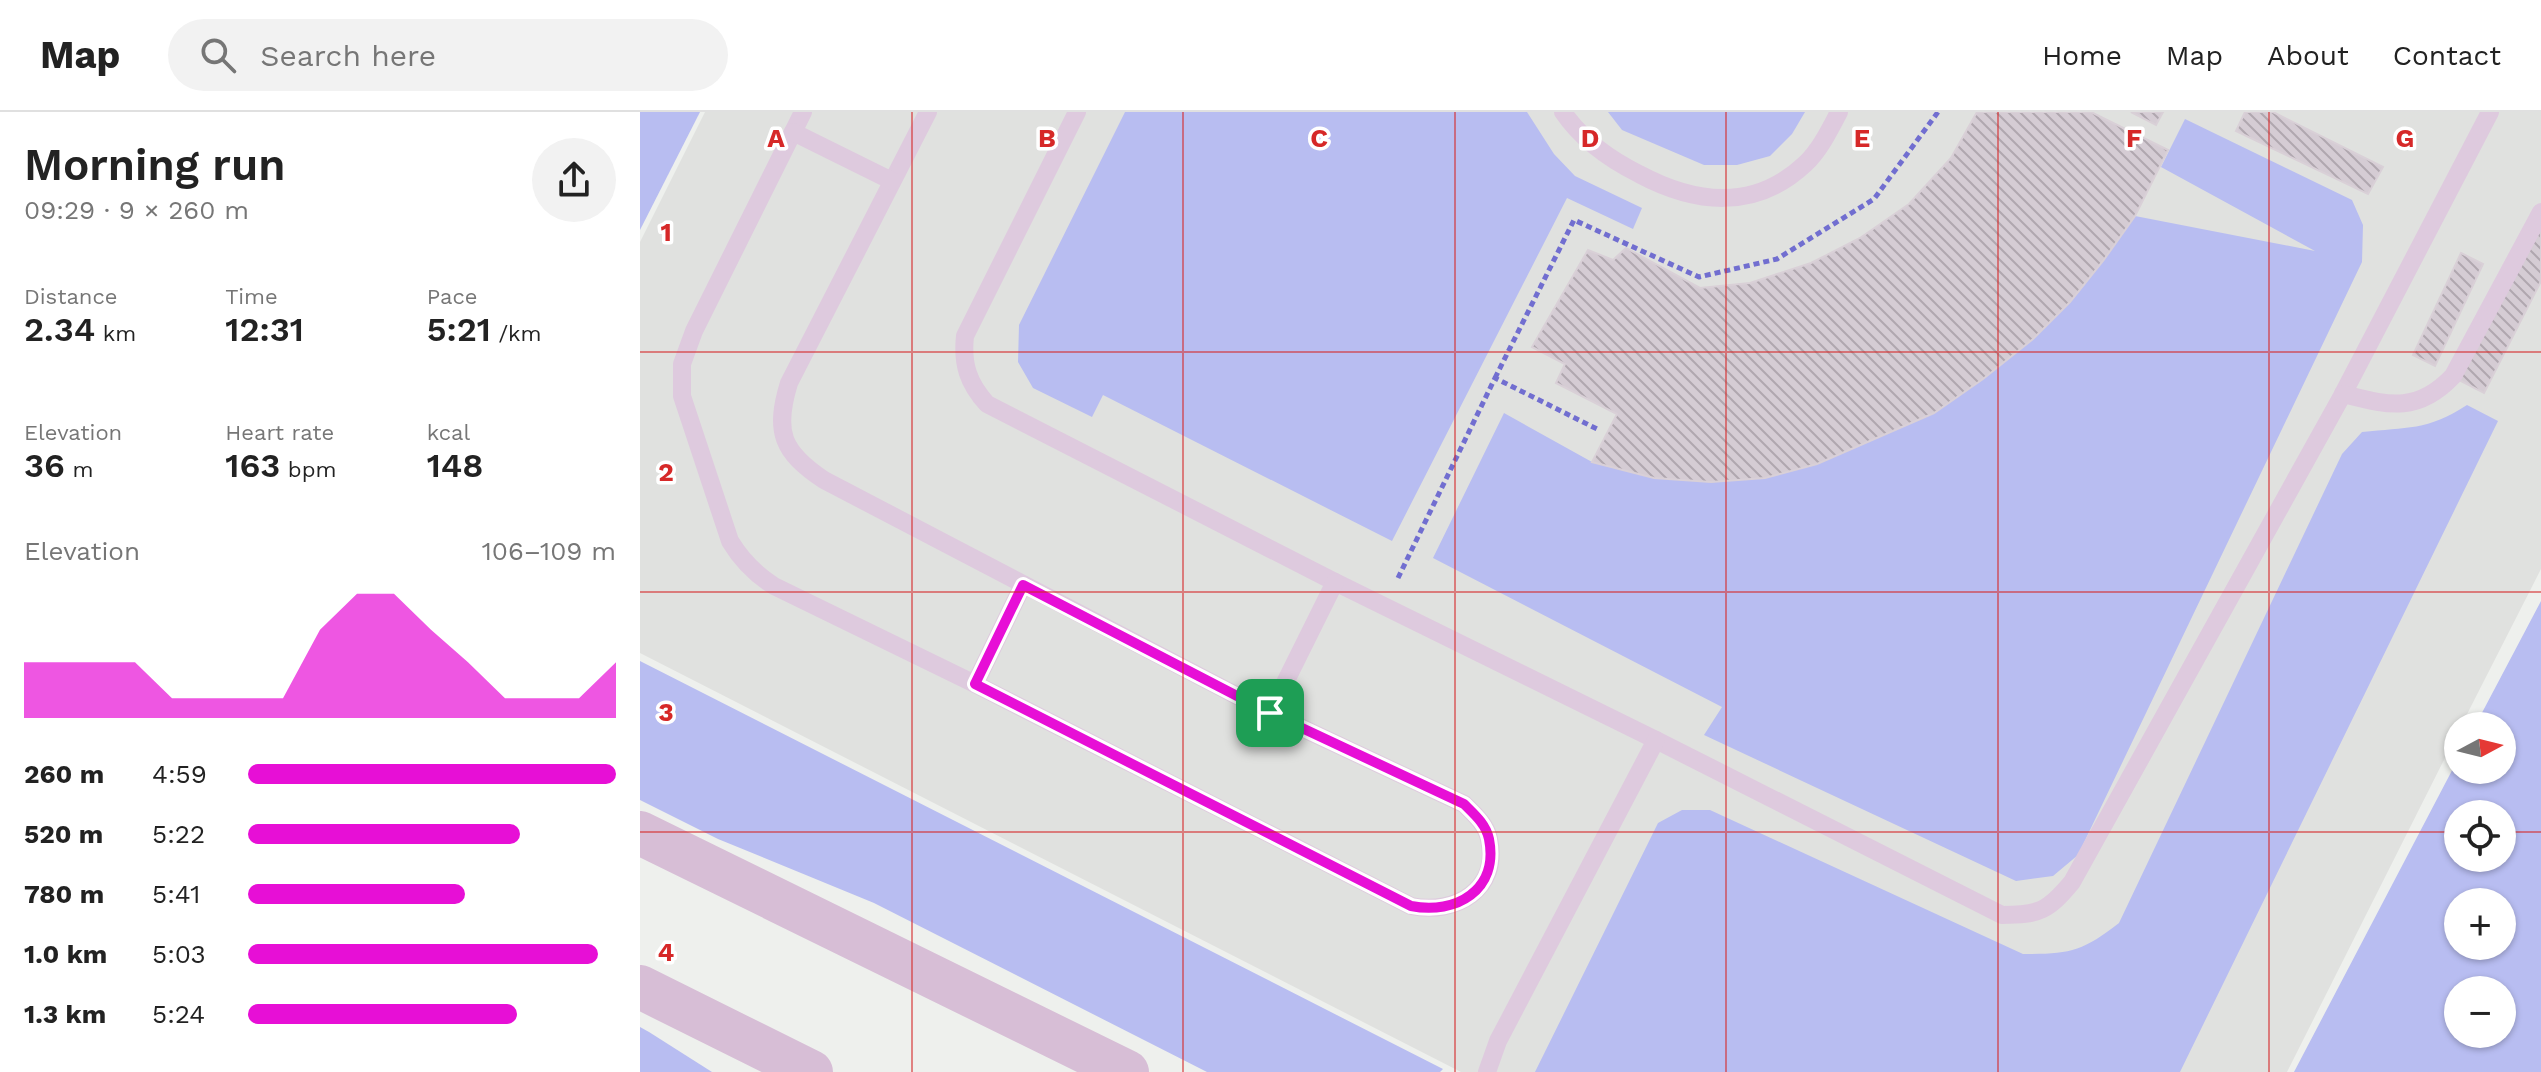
<!DOCTYPE html>
<meta charset="utf-8">
<style>
body{margin:0;font-family:"Work Sans",sans-serif;background:#f2f2f2;color:#222;height:100vh;display:flex;flex-direction:column;font-size:30px;white-space:nowrap}
*{box-sizing:border-box;margin:0}
p{font-size:26px;color:#767676}
.icon{flex:none;width:44px;height:44px;fill:none;stroke:currentColor;stroke-width:2;stroke-linecap:round;stroke-linejoin:round}
.map{position:relative;flex:1;overflow:hidden}
.panel{display:flex;flex-direction:column;background:#fff;width:640px}
.panel>*{flex:none}
.needle{width:52px;rotate:83deg}
.controls{position:absolute;left:1804px;top:600px;display:grid;gap:16px}
.controls a{display:grid;place-items:center;width:72px;height:72px;border-radius:50%;background:#fff;box-shadow:0 2px 6px #0004;font-size:40px}
.pin{position:absolute;display:grid;place-items:center;width:68px;height:68px;color:#fff;margin:-34px;border-radius:16px;box-shadow:0 4px 12px #0006}
.round{display:grid;place-items:center;flex:none;width:84px;height:84px;border-radius:42px;background:#f2f2f2}
.summary{display:flex;align-items:center;justify-content:space-between;height:136px;padding:0 24px}
h1{font-size:44px;font-weight:600;line-height:60px}
.metrics{display:grid;grid-template-columns:repeat(3,1fr);gap:12px;height:136px;padding:8px 24px}
.metrics div{display:grid;align-content:center}
.metrics b{font-size:34px;font-weight:600}
.metrics small{font-size:22px;font-weight:400}
.metrics p{font-size:22px}
.chart{height:224px;padding:16px 24px}
.chart p{display:flex;justify-content:space-between}
.chart svg{width:100%;height:144px;margin-top:8px;fill:#e70fd6;opacity:.7}
ul{padding:0 24px;list-style:none;font-size:26px}
li{display:grid;grid-template-columns:128px 96px 1fr;align-items:center;height:60px}
li i{height:20px;border-radius:10px;background:#e70fd6}
header{display:flex;align-items:center;gap:48px;box-sizing:border-box;height:112px;padding:0 40px;background:#fff;border-bottom:2px solid #e0e0e0}
header strong{font-size:38px}
nav{display:flex;gap:44px;margin-inline-start:auto;font-size:28px}
.search{width:560px;height:72px;background:#f2f2f2;display:flex;align-items:center;gap:20px;box-sizing:border-box;padding:0 28px;border-radius:44px;color:#767676;font-size:30px}
main{display:flex;flex:1;min-height:0}
.map>svg:first-child{display:block}
.education{fill:#e0e1df}
.green{fill:#b8bdf1;fill-rule:evenodd}
.building{fill:url(#building-back-hatch);stroke:#d9d0d7;stroke-width:2}
.lines{fill:none;stroke-linecap:round;stroke-linejoin:round}
.path{stroke:#716ed0;stroke-width:5;stroke-dasharray:6 4;stroke-linecap:butt}
.lane{stroke:#decade;stroke-width:18}
.secondary{stroke:#d7bed6;stroke-width:44}
.route-casing{stroke:#fff;stroke-width:16}
.route{stroke:#e70fd6;stroke-width:10}
.grid{fill:none;stroke:#d62828;stroke-width:2;stroke-opacity:0.55}
.grid-label{font-size:26px;text-anchor:middle;font-weight:bold;fill:#d62828;stroke:#fff;stroke-width:7;stroke-linejoin:round;paint-order:stroke}
</style>
<header>
<strong>Map</strong>
<div class="search"><svg class="icon" aria-label="search" viewBox="0 0 24 24"><circle cx="10" cy="10" r="6"/><path d="M15 15l6 6"/></svg>Search here</div>
<nav><a>Home</a><a>Map</a><a>About</a><a>Contact</a></nav>
</header>
<main>
<section class="panel">
<div class="summary"><div><h1>Morning run</h1><p>09:29 · 9 × 260 m</p></div><a class="round"><svg class="icon" aria-label="share" viewBox="0 0 24 24"><path d="M12 15V3M7 8l5-5 5 5M5 13v7h14v-7"/></svg></a></div>
<div class="metrics">
<div><p>Distance</p><b>2.34<small> km</small></b></div>
<div><p>Time</p><b>12:31</b></div>
<div><p>Pace</p><b>5:21<small> /km</small></b></div>
</div>
<div class="metrics">
<div><p>Elevation</p><b>36<small> m</small></b></div>
<div><p>Heart rate</p><b>163<small> bpm</small></b></div>
<div><p>kcal</p><b>148</b></div>
</div>
<div class="chart"><p><span>Elevation</span>106–109 m</p>
<svg viewBox="0 0 160 44" preserveAspectRatio="none"><path d="M0 44V27L10 27L20 27L30 27L40 38L50 38L60 38L70 38L80 17L90 6L100 6L110 17L120 27L130 38L140 38L150 38L160 27V44z"/></svg>
</div>
<ul>
<li><b>260 m</b>4:59<i style="width:100%"></i></li>
<li><b>520 m</b>5:22<i style="width:74%"></i></li>
<li><b>780 m</b>5:41<i style="width:59%"></i></li>
<li><b>1.0 km</b>5:03<i style="width:95%"></i></li>
<li><b>1.3 km</b>5:24<i style="width:73%"></i></li>
</ul>
</section>
<div class="map">
<svg width="1901" height="960" viewBox="0 0 1901 960">
<defs>
<pattern id="building-back-hatch" width="6" height="6" patternUnits="userSpaceOnUse" patternTransform="scale(2)"><rect width="6" height="6" fill="#d5ccd4"/><path d="M-1 5l2 2M0 0l6 6M5-1l2 2" fill="none" stroke="#b0a7af"/></pattern>
</defs>
<rect width="100%" height="100%" fill="#eef0ed"/>
<path class="education" d="M65,0H1901V457L1821,614H1818V620L1647,960H821L0,541V130Z"/>
<g class="green">
<path d="M0,0H60L0,118Z"/>
<path d="M485,0H887L914,42L935,64L1002,96L993,117L927,86L752,429L463,283L452,305L393,276L378,250L379,213Z"/>
<path d="M968,0H1165L1152,22L1130,44L1097,53H1064L982,18Z"/>
<path d="M1545,7L1712,88L1723,113L1722,150L1438,743L1413,764L1376,769L1064,623L1082,595L793,446L864,301L952,350L1014,366L1071,370L1125,366L1177,352L1294,301L1343,267L1393,227L1463,149L1495,104L1675,139L1521,55Z"/>
<path d="M1827,293L1858,309L1540,960H895L1018,711L1042,698H1070L1383,842C1429,842 1442,840 1479,811L1702,342L1722,320C1767,315 1787,319 1827,293Z"/>
<path d="M1901,489V960H1654L1818,647V658H1862V614H1835ZM1818,702H1862V746H1818ZM1862,790V834H1818V790ZM1862,878V922H1818V878Z"/>
<path d="M0,549L803,957L800,960H567L234,791L78,727L0,688Z"/>
<path d="M0,915L9,920L72,960H0Z"/>
</g>
<g class="building">
<path d="M1337,0H1451L1528,38L1495,104L1463,149L1430,190L1393,227L1343,267L1294,301L1177,352L1125,366L1071,370L1014,366L952,350L977,302L916,271L925,252L892,235L948,138L973,148L986,136L1060,176L1110,171L1171,151L1220,126L1269,92L1311,46Z"/>
<path d="M1491,0H1523L1516,13Z"/>
<path d="M1605,0H1633L1743,55L1728,82L1596,19Z"/>
<path d="M1901,107V169L1844,281L1819,268Z"/>
<path d="M1821,141L1843,152L1795,254L1773,243Z"/>
</g>
<g class="lines">
<g class="path">
<path d="M855,266L934,108L1059,165L1137,147L1234,87L1298,0"/>
<path d="M758,466L855,266L957,317"/>
</g>
<g class="lane">
<path d="M163,0L54,219L42,252V284L90,429C102,449 115,462 134,474L335,572L771,794C816,803 860,777 849,727C846,712 834,702 824,692L630,601L184,368C142,340 134,320 149,271L288,0"/>
<path d="M437,0L325,224C322,252 328,271 347,292L695,470L1016,628L1362,803C1399,803 1408,799 1432,770L1703,282L1850,0"/>
<path d="M923,0C942,28 969,47 999,62C1055,92 1115,99 1165,52C1180,38 1190,17 1199,0"/>
<path d="M153,20L252,69"/>
<path d="M1703,282C1748,293 1777,302 1813,264L1901,100"/>
<path d="M335,572L383,473"/>
<path d="M630,601L695,470"/>
<path d="M847,960L858,929L1016,628"/>
</g>
<g class="secondary">
<path d="M0,721L487,960"/>
<path d="M0,875L171,960"/>
</g>
</g>
<g class="lines">
<g class="route-casing">
<path id="route" d="M383,473L630,601L824,692C834,702 846,712 849,727C859,778 816,803 771,794L335,572Z"/>
</g>
<use href="#route" class="route"/>
</g>
<path class="grid" d="M272,0V960M543,0V960M815,0V960M1086,0V960M1358,0V960M1629,0V960M0,240H1901M0,480H1901M0,720H1818M1862,720H1901"/>
<g class="grid-label">
<text x="136" y="35">A</text>
<text x="407" y="35">B</text>
<text x="679" y="35">C</text>
<text x="950" y="35">D</text>
<text x="1222" y="35">E</text>
<text x="1494" y="35">F</text>
<text x="1765" y="35">G</text>
<text x="26" y="129">1</text>
<text x="26" y="369">2</text>
<text x="26" y="609">3</text>
<text x="26" y="849">4</text>
</g>
</svg>
<div class="controls">
<a><svg class="needle" viewBox="-14 -14 28 28"><path d="M0-13l5 13h-10z" fill="#e53935"/><path d="M0 13l5-13h-10z" fill="#767676"/></svg></a>
<a><svg class="icon" aria-label="locate" viewBox="0 0 24 24"><circle cx="12" cy="12" r="6"/><path d="M12 2v4M12 18v4M2 12h4M18 12h4"/></svg></a>
<a>+</a>
<a>−</a>
</div>
<div class="pin" style="left:630px;top:601px;background:#1e9e55"><svg class="icon" aria-label="arrive" viewBox="0 0 24 24"><path d="M6 21V4h12l-3 4 3 4H6"/></svg></div>
</div>
</main>
